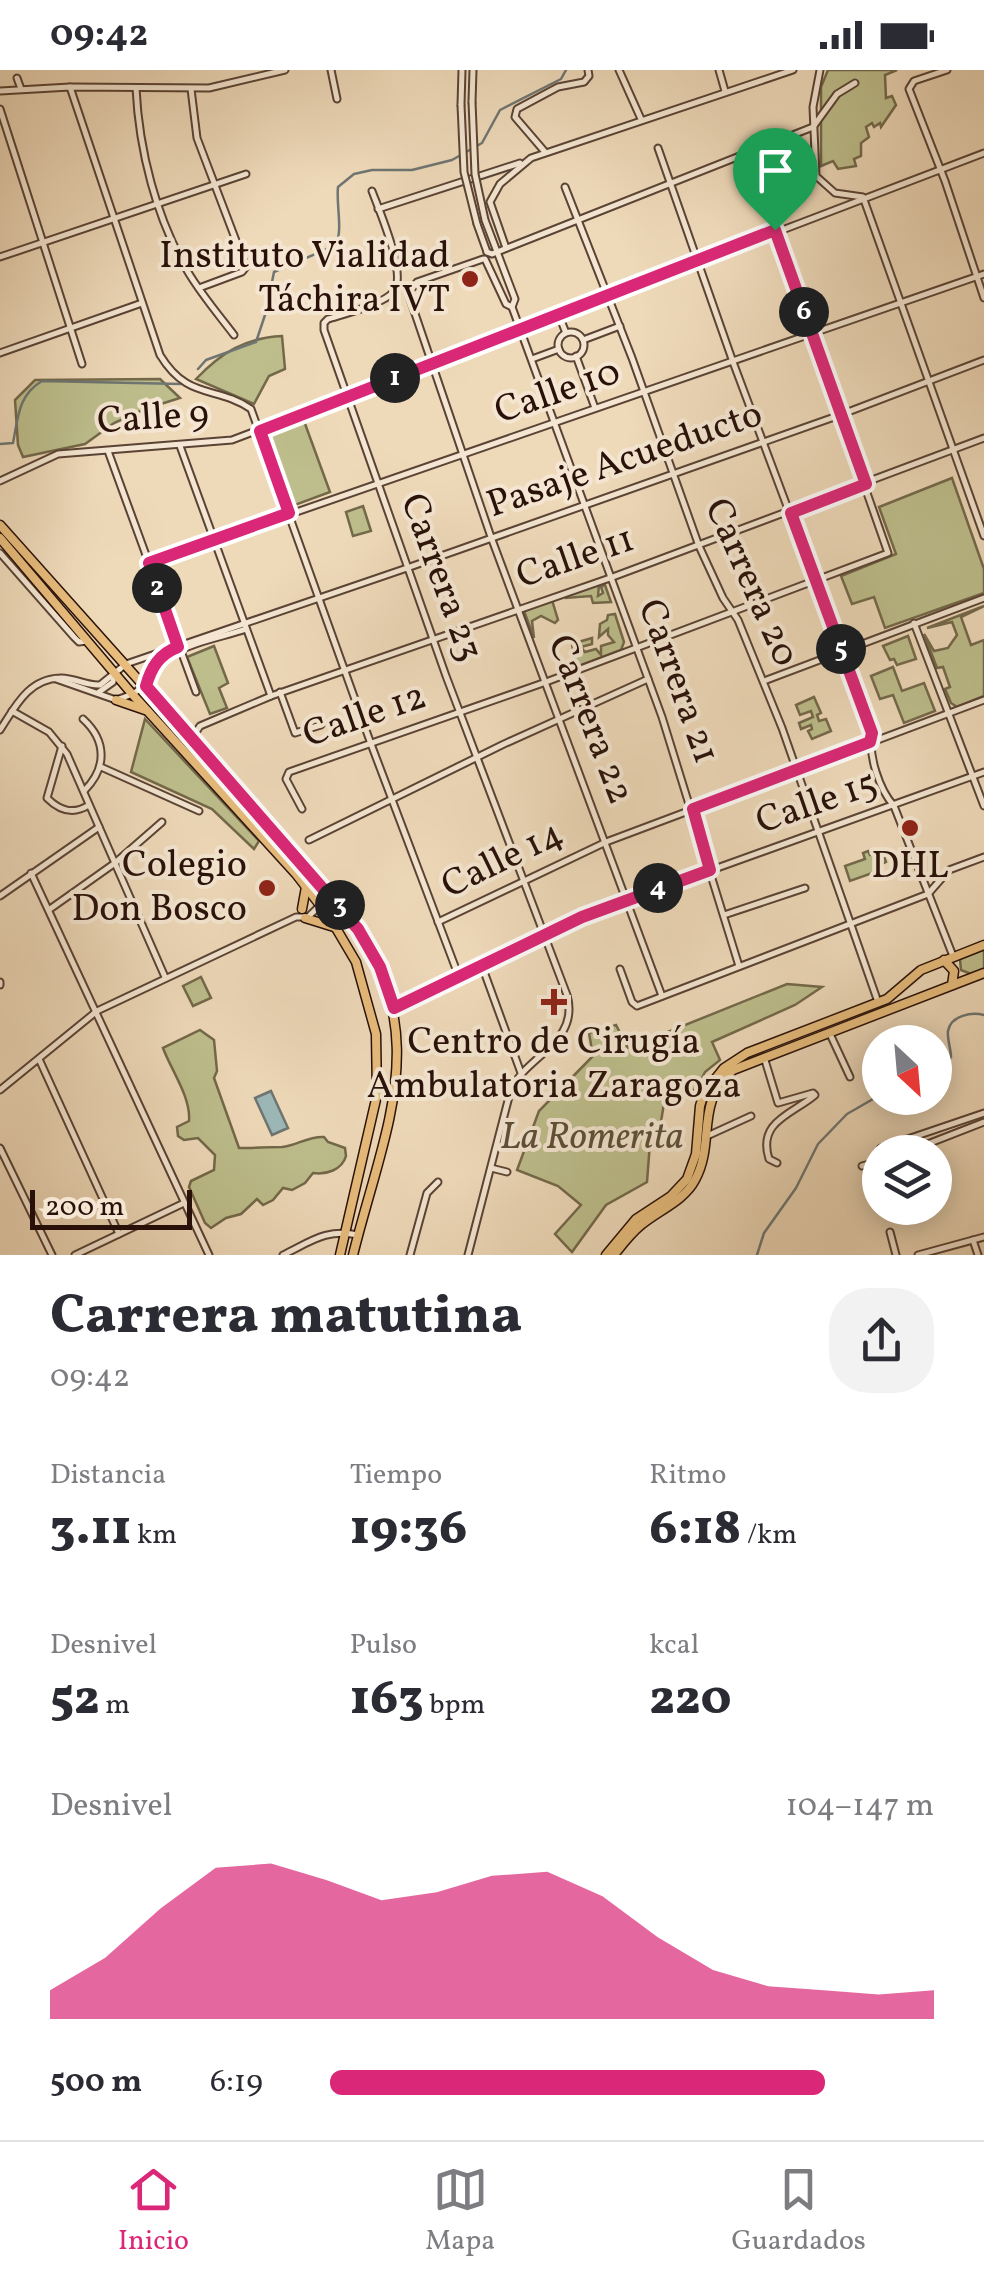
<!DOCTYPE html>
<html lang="es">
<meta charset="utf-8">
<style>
body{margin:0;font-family:Vollkorn,serif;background:#f2f2f3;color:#2b2b33;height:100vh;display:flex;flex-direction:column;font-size:38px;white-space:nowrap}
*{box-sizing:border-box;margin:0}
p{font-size:32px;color:#7c7c81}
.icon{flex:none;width:55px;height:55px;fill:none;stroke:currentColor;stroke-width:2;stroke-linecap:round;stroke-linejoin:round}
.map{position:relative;height:1185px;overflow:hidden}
.sheet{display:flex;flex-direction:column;background:#fff;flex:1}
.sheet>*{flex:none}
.needle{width:65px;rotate:154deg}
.buttons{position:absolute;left:862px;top:955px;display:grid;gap:20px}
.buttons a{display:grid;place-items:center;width:90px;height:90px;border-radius:50%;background:#fff;box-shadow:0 5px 25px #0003;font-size:50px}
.scale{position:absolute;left:30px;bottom:25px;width:162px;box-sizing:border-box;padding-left:10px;border:5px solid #291109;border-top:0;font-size:28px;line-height:35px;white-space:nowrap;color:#291109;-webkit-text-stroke:8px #f4e6d2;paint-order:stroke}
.pin{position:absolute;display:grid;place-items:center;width:85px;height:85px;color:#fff;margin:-102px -42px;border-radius:50% 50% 50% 0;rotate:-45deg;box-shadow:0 0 10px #0007}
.pin .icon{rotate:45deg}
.km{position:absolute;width:50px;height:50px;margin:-25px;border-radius:50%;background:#222;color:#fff;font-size:28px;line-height:50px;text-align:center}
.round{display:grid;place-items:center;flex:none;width:105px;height:105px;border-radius:40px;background:#f2f2f3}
.summary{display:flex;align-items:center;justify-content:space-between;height:170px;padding:0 50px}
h1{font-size:55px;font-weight:800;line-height:75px}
.metrics{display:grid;grid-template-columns:repeat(3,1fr);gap:15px;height:170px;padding:10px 50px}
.metrics div{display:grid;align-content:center}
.metrics b{font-size:50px;font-weight:800}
.metrics small{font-size:28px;font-weight:400}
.metrics p{font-size:28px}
.chart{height:280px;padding:20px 50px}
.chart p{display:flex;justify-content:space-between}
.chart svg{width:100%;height:180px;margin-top:10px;fill:#db2777;opacity:.7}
ul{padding:0 50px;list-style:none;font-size:32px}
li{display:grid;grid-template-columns:160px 120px 1fr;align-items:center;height:75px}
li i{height:25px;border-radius:12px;background:#db2777}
.status{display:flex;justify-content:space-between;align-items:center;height:70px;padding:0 50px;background:#fff;direction:ltr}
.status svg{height:28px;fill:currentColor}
.tab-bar{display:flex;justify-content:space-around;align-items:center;height:140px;border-top:2px solid #e1e1e2;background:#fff;font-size:28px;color:#7c7c81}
.tab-bar a{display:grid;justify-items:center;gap:5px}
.tab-bar .on{color:#db2777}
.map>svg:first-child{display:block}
.green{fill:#bdbe8c;stroke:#73684a;stroke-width:2.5}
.water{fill:#9cb8b8;stroke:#6e7572;stroke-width:2.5}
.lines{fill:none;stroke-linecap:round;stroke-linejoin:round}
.stream{stroke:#6e7572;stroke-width:2.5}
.minor-casing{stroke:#5a4335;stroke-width:9}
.major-casing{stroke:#291109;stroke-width:11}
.minor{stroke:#f4e6d2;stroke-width:5}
.major{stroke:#e7bc7c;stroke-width:8}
.minor-bridge-casing{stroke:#5a4335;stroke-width:9;stroke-linecap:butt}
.minor-bridge{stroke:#f4e6d2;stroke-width:5}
.route-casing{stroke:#fff;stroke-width:20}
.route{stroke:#db2777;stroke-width:12}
.poi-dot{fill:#8f2418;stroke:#f4e6d2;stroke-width:4}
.labels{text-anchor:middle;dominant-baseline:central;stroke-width:8;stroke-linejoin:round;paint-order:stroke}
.poi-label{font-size:38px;fill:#291109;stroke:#f4e6d2;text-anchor:end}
.street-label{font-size:38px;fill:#291109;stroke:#f4e6d2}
.park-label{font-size:38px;font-style:italic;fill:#5d4e37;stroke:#f4e6d2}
</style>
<div class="status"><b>09:42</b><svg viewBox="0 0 49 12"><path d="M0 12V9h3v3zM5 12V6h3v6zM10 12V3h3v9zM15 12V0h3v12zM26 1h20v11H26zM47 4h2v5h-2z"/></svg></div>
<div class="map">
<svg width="984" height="1185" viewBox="0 0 984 1185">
<rect width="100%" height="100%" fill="#eed9b9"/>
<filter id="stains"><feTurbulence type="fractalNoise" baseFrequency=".002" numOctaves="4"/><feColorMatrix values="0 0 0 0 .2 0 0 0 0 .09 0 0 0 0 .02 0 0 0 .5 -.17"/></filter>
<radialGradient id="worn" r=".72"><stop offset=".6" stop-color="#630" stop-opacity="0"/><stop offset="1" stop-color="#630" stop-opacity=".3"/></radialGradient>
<g class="green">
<path d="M828,0H897L885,5L886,28L892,26L896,35L881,57L880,53L874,57L872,53L866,57L869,67L861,73V86L854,89L856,96L838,99L833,91L821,96V17Z"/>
<path d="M282,266L285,299L269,306L254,334L196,309C222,282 245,268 282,266Z"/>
<path d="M160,309L180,328L145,339L114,353L85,374L23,387L18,375L15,330L35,310Z"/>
<path d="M304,351L330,422L295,435L270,364Z"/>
<path d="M952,408L984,499V523L885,558L874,527L852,534L841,506L896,484L879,437Z"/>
<path d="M363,436L371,461L353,466L346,442Z"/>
<path d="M599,515L598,526L603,523L601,517L605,515L611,532L593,533L591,526L566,528V524Z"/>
<path d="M552,530L558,550L555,553L541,546L532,551L534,568L524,541Z"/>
<path d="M984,536L961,547L971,575L984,570V626L957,637L951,633L945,619L950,617L943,597L937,598L924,564L934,581L948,578L957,565L952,552L927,558Z"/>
<path d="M615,544L624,572L621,580L576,597L572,574L592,568V574L581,577L585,582L596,579L601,585V576L614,572L608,565V559L599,567L600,554L607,550L608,545Z"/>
<path d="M908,566L916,589L897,595L894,589L890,590L883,576Z"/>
<path d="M214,576L228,613L219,618L227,638L210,644L187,587Z"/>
<path d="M893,597L902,621L924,613L935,641L904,653L893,625L880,629L871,606Z"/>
<path d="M814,627L821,643L817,645L819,651L826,649L831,661L812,669L808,661L812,659L811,655L801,659L799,653L813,647L811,641L800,645L796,635Z"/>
<path d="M145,649L259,771L254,779L212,739L131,702Z"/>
<path d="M868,781L870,785L882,781L886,792L880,795L881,800L850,811L845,796L865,789L863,783Z"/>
<path d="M984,879V899L971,904L961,900L960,889Z"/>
<path d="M201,907L211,928L193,936L183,916Z"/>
<path d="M787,914L822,917L795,935L712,972L720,990L705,1002L695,1021L681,1013L665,1027L660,1058L651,1060L647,1112L606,1135L572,1182L555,1164L581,1135L558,1116L517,1100L539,1041L593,986L589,963L616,955L628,978Z"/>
<path d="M200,960L214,970L217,1001L214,1008L239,1078C253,1078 268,1077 282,1077C296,1076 308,1066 324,1067L328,1072L345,1078L346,1086C342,1100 326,1105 313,1103L305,1113L292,1120L283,1118L273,1130L263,1135L257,1129L241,1144L226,1148L211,1158L205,1153L189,1117L191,1111L214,1100L215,1085L198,1068L184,1070L178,1066L177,1057L189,1051C191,1027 171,1000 163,978Z"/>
</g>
<path class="water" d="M271,1021L288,1058L272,1065L255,1028Z"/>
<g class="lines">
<g class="stream">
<path d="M198,299L206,290L256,272L266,242L274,202L336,175C343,159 336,135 338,117L354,104L372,100H412L452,90L482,73L500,40L561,9L566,0"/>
<path d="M0,374L13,373C18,348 18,325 42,311L181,314"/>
<path d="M935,1000L944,996L951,987C951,979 947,969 948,961C951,945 972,942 984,945"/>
<path d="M757,1185L764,1163L796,1118L818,1074L847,1044L880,1025"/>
</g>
<g class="minor-casing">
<g id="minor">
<path d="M331,0L337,29"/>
<path d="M619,0L641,49"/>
<path d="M719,0L725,21"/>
<path d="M820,0L813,37L816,106L835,123L863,127L984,466"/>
<path d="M947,0L914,11L909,19L945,111L984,228"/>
<path d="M17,8L21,19"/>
<path d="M70,17L160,285C188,331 216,315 251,339L371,674L459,907"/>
<path d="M136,18C139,80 156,148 188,202C201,224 218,244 234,265"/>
<path d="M191,19L197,68L246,197L242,202L199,218"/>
<path d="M0,21L70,17L209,18L285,0"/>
<path d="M472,32L473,0"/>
<path d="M461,35L462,0"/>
<path d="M0,39L82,294"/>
<path d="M658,78L733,292L872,663C868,685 879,719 894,736L953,886"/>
<path d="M545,82L515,47L517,39L558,17L584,12L589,6L588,0"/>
<path d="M565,117L632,288L699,476L723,528L738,550L782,658L878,932"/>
<path d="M372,121C379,140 407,204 394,221C385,234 344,244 328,249L324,253V260L446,606L567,925C580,972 528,985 511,1019L468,1185"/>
<path d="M378,139L520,93"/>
<path d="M485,150L515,229L512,237L662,647L739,896"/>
<path d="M477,154L487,182"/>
<path d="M506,178L490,132L500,114L531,88L793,0"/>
<path d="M487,182L492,184L813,57L837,24L855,13"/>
<path d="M0,187L246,104"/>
<path d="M483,189L417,212L408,223L491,467L662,926"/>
<path d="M485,189L506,234L512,237"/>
<path d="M558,243L566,263"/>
<circle cx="571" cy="275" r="13"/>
<path d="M583,270L620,256"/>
<path d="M0,283L142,233"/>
<path d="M576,286L595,338"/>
<path d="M532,289L559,279"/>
<path d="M180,376L271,626"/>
<path d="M108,381L196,622"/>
<path d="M0,411L58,384L232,370L984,83"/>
<path d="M0,483L74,567L79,572L87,571"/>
<path d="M149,493L984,204"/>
<path d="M914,553L984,736"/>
<path d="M56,609L116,630C156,618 145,604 170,586C191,572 223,567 246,559"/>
<path d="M764,611L984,528"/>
<path d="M146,615L152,598L166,582"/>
<path d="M99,622L113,612L114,605"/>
<path d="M280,622L295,663L321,655"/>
<path d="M12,641L49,662L67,684L165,907"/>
<path d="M83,649C107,671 107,698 84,721"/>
<path d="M0,660C15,637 28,609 60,608C73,607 86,616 100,615L126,594L407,498L840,345L984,290"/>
<path d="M192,668L200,656L271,626L610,508L984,368"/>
<path d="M62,676L47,728C60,741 73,745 89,735"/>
<path d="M101,697L199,741"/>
<path d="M302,739L286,709L289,702L546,612L888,483L748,83"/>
<path d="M309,770L504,674L648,609"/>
<path d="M31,803L209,1185"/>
<path d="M0,826L99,757"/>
<path d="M50,839L115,793L162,752"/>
<path d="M724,845L805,818"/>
<path d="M438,852L606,772L984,630"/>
<path d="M482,896L521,1003"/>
<path d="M620,899L632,932L637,936L928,824L949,800L984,787"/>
<path d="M0,912V915"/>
<path d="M394,938L581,847L984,702"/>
<path d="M830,964L850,1007"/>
<path d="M764,987L778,1033L813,1023L815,1025C793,1044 757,1051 769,1089L777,1093"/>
<path d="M39,989L119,1164"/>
<path d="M0,1020L97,941L296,847H308L331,825"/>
<path d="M705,1067L751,1046"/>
<path d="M0,1078L52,1185"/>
<path d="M882,1082L881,1078L984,1043"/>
<path d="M907,1082L984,1052"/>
<path d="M862,1096L880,1091"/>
<path d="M491,1098L507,1102"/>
<path d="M890,1162L896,1185"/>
<path d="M973,1170L978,1185"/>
<path d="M75,1185L184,1133"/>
<path d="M283,1185C310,1172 327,1158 358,1165"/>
<path d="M410,1185L427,1123L438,1112"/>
<path d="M918,1185L984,1167"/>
</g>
</g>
<g class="major-casing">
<g id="major">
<path d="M0,455L337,832C439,956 387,1049 353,1185"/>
<path d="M0,468L133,625L296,804L330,848L356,892L376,964L377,1025L340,1185"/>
<path d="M116,630L145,640"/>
<path d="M302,839L306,817"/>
<path d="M305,848L334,857"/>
<path d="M944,890L954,901L952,915"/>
<path d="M606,1185L636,1149L671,1126L687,1109L696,1084L700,1036L704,1023L724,998L747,983L887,929L921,900L984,875"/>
<path d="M614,1185C622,1175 630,1164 641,1155C659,1140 684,1131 695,1110C716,1071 694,1034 733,1000L984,903"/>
</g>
</g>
<use href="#minor" class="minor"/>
<use href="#major" class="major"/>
<g class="minor-bridge-casing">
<g id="minor-bridge">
<path d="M472,32L475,104L485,150"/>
<path d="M461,35L464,102L477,154"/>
</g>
</g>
<use href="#minor-bridge" class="minor-bridge"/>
</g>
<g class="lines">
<g class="route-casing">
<path id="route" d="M775,160L866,414L791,443L872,663L870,672L693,739L710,800L582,847L394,938L380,897L358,859L146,616C151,598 159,584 178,577L149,493L289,443L260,361Z"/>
</g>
<use href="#route" class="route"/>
</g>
<g class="poi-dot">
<circle cx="470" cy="209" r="10"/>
<circle cx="910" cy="758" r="10"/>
<circle cx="267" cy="818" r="10"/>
<path d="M549 917h10v10h10v10h-10v10h-10v-10h-10v-10h10z"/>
</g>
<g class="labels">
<g class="poi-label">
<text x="450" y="187">Instituto Vialidad<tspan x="450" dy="44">Táchira IVT</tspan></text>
<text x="247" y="796">Colegio<tspan x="247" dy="44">Don Bosco</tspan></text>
<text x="910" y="797" text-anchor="middle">DHL</text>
<text x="554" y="973" text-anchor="middle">Centro de Cirugía<tspan x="554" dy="44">Ambulatoria Zaragoza</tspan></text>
</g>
<g class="street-label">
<text transform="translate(558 323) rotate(-19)">Calle 10</text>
<text transform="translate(153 349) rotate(-4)">Calle 9</text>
<text transform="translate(625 391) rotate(-19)">Pasaje Acueducto</text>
<text transform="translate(576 489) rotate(-19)">Calle 11</text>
<text transform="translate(440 508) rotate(70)">Carrera 23</text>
<text transform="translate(750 513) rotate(66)">Carrera 20</text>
<text transform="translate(677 612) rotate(70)">Carrera 21</text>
<text transform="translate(365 647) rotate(-19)">Calle 12</text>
<text transform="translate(589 650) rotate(69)">Carrera 22</text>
<text transform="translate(817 734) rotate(-19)">Calle 15</text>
<text transform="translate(503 791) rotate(-26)">Calle 14</text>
</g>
<g class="park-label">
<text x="592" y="1068">La Romerita</text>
</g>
</g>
<rect width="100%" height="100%" filter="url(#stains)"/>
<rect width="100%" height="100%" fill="url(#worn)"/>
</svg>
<div class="buttons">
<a><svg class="needle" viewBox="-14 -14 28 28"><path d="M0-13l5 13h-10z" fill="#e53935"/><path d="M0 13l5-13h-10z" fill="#7c7c81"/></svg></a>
<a><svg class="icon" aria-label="layers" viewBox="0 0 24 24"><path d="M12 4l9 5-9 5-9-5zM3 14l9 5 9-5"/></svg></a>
</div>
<div class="scale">200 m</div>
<div class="pin" style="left:775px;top:160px;background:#1e9e55"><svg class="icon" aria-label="arrive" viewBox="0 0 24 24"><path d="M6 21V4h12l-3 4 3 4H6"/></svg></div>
<b class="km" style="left:395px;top:308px">1</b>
<b class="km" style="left:157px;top:518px">2</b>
<b class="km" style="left:340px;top:835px">3</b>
<b class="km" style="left:658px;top:818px">4</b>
<b class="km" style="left:841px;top:579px">5</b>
<b class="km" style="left:804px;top:242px">6</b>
</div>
<section class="sheet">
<div class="summary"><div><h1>Carrera matutina</h1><p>09:42</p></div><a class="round"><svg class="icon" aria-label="share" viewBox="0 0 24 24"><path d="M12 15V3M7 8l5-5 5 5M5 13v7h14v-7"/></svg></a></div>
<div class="metrics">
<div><p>Distancia</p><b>3.11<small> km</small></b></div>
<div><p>Tiempo</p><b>19:36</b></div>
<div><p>Ritmo</p><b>6:18<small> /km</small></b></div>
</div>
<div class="metrics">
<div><p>Desnivel</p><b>52<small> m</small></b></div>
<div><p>Pulso</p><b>163<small> bpm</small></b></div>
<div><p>kcal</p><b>220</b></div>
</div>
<div class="chart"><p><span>Desnivel</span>104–147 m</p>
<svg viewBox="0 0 160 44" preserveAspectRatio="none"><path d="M0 44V37L10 29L20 17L30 7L40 6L50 10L60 15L70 13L80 9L90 8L100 14L110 24L120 32L130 36L140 37L150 38L160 37V44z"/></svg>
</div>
<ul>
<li><b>500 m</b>6:19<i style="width:82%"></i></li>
</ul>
</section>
<nav class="tab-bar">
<a class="on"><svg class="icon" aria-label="home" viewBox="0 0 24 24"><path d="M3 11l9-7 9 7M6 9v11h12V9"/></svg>Inicio</a>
<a><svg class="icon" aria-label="map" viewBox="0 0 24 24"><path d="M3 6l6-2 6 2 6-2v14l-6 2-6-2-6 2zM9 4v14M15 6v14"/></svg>Mapa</a>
<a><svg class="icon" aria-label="saved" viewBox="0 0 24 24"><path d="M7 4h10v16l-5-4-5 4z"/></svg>Guardados</a>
</nav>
